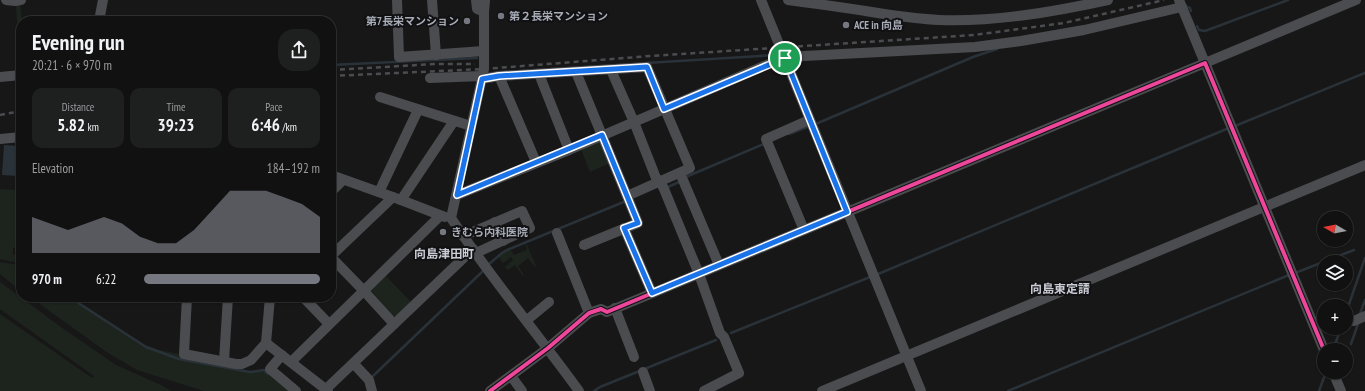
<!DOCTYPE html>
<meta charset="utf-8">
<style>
body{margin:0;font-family:"PT Sans Narrow","Noto Sans JP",sans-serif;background:#1e1f1f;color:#f1f3f6;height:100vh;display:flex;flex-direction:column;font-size:15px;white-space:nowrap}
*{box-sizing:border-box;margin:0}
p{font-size:13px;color:#9c9d9f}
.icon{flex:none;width:22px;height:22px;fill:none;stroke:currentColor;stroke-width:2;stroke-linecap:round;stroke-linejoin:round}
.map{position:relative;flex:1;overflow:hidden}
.sheet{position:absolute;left:16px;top:16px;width:320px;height:286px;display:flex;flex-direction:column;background:#111;border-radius:16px;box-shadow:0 1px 3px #0004,0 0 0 1px #303131}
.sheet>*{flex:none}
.needle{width:26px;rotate:279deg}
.controls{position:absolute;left:1317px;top:211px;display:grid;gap:8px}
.controls a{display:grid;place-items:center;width:36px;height:36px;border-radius:50%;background:#111;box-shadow:0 1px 3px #0004,0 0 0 1px #303131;font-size:20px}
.pin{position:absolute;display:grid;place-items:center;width:34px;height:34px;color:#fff;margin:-17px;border:2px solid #fff;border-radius:50%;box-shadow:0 1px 4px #0007}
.round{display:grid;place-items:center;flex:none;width:42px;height:42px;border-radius:16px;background:#1e1f1f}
.headline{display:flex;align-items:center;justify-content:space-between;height:68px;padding:0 16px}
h1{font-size:22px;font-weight:700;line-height:30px}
.stats{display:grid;grid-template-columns:repeat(3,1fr);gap:6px;height:68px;padding:4px 16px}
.stats div{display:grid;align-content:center;border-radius:10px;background:#1e1f1f;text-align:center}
.stats b{font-size:17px;font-weight:700}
.stats small{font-size:11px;font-weight:400}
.stats p{font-size:11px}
.chart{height:112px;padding:8px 16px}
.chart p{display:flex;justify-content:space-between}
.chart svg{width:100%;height:72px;margin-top:4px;fill:#757880;opacity:.7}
ul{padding:0 16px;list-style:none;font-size:13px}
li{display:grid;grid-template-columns:64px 48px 1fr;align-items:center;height:30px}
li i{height:10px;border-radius:5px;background:#757880}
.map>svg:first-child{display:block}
.green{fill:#1d241e}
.water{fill:#2a3239}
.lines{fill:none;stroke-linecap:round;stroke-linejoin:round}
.stream{stroke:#2a3239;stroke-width:2.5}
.minor{stroke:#4b4c50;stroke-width:10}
.rail{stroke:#4b4c4f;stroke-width:2.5;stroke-dasharray:5 4;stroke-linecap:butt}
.cycleway-casing{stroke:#111113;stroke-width:6}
.cycleway{stroke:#ed469a;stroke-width:4}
.route-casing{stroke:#fff;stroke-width:8}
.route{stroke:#1a73e8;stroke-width:5}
.poi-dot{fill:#757880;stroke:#111113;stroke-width:1.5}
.labels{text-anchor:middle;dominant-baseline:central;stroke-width:4;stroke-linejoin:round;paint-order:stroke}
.poi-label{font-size:11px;font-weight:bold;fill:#a8adb8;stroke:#111113;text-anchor:start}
.neighbourhood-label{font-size:12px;font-weight:bold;fill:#c9ccd4;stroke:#111113}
</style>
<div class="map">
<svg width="1365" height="391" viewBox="0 0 1365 391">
<rect width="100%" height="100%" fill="#171717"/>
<g class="green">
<path d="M20,3L22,21L17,22L16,4Z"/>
<path d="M598,141L602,144L610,163L590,172L581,149Z"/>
<path d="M0,189L17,190L21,193V246L13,248V254L21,259V291L0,274V262L18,265L19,263L0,259Z"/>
<path d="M525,243H526L536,266L535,267L528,258L518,266L524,275L523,276L515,265L508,270L505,267L513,260L511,257L503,263L500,260L501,258L500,259L498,257L510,249L514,255L527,250Z"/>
<path d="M385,275L412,303L399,316H393L371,291L372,286Z"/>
<path d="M0,282L58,325L116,365L161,385L171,391H0V314L92,378L94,376L0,309Z"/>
<path d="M30,297H72L145,345L159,350L179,354L181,359L249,372L259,371H269L293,391H204L137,370L108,353Z"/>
</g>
<path class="water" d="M4,145L19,146L17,176L2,175Z"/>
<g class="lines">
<g class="stream">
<path d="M1187,7L1190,8L1191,11"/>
<path d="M1197,26L1199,30L1205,31L1288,0"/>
<path d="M646,63L775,55"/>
<path d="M331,65L477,58"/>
<path d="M818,123L973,57L997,49"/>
<path d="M1235,126L1365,73"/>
<path d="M789,134L807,127"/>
<path d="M688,176L764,144"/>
<path d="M668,187L679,182"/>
<path d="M489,264L502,253L507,250L626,201"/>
<path d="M1295,273L1354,250"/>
<path d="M878,274L1229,128"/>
<path d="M69,297L146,347L179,359L250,372L264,370L268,374"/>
<path d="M1346,313L1365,258"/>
<path d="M1360,314L1365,300"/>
<path d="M731,333L870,277"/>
<path d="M1351,344L1358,324"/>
<path d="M1333,350L1341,328"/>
<path d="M1346,361L1349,351"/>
<path d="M1341,375L1342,372"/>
<path d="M373,376L483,271"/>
<path d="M594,391L600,387L716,340"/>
<path d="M1008,391L1289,275"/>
<path d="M1319,391L1326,372"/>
</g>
<g class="minor">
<path d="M6,0L15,1L21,0"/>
<path d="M397,0L399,57L484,51"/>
<path d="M432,0L436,55"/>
<path d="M476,0L477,9L484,12"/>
<path d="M485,0L484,12V69L451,218C491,278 537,333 579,391"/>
<path d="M761,0L921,391"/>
<path d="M788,0C818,4 848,8 878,13C898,16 919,19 939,20C995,22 1053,12 1108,0"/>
<path d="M1179,0L1205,63L1356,0"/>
<path d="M99,21L103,0"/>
<path d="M611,70L634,122L656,178L660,181L664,189L699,274L720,333L724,337L739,373L704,391"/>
<path d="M576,72L638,223L584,245"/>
<path d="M539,74L569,150"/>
<path d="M499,76L536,162"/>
<path d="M0,77L21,75"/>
<path d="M430,78L482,76"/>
<path d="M482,79L499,76L647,67L690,168L627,196"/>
<path d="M380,97L471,126"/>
<path d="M0,139L21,137"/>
<path d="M680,173L719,265"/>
<path d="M331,175L401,200L445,217"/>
<path d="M331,192L343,180"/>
<path d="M379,192L418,110"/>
<path d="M457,195L569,150L785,57L975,47L1021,41L1084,30L1182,7"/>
<path d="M401,200L454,121"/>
<path d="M495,222L503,241"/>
<path d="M624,228L652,293"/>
<path d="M804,230L766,139L809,120"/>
<path d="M557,233L589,313"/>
<path d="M463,236L522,211L530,228L476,253"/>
<path d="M331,256L393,197"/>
<path d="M331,257L363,290L394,324"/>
<path d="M187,297L184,354L236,364H242L251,360L266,343L270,297"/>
<path d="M303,297L329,324"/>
<path d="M615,308L634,357"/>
<path d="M527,320L549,302"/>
<path d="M1354,321L1365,316"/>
<path d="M266,343L328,391"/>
<path d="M282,355L270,369L296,391"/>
<path d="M224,361L228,297"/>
<path d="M291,362L440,216"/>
<path d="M354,364L369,380L372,391"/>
<path d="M643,372L650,391"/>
<path d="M1333,372L1341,391"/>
<path d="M511,376L522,391"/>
<path d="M326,389L473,249"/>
<path d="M490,391L548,348L589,313L601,309L607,312L1205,63L1324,350"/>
<path d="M822,391L1365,165"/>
</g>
<g class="rail">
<path d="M331,70L436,64H475"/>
<path d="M331,76L484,69L650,56L974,35L1064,23L1164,0"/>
<path d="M0,115L21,111"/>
</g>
<g class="cycleway-casing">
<path id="cycleway" d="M490,391L548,348L589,313L601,309L607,312L1205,63L1324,350"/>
</g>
<use href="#cycleway" class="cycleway"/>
</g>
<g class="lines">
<g class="route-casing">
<path id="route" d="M785,58L847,212L652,293L624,228L638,223L602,135L457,195L482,79L499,76L647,67L664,109Z"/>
</g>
<use href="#route" class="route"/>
</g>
<g class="poi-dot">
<circle cx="501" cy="16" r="4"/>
<circle cx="467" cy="21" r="4"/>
<circle cx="846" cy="25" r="4"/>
<circle cx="443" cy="232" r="4"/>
</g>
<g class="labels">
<g class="poi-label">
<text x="509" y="16">第２長栄マンション</text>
<text x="459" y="21" text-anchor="end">第7長栄マンション</text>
<text x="854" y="25">ACE in 向島</text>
<text x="451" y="232">きむら内科医院</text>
</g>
<g class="neighbourhood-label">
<text x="444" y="253">向島津田町</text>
<text x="1060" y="288">向島東定請</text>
</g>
</g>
</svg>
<div class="controls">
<a><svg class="needle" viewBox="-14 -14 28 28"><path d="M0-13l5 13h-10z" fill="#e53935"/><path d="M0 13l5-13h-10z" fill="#9c9d9f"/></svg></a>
<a><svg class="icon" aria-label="layers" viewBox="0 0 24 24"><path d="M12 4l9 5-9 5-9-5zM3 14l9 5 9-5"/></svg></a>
<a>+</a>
<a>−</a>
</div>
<div class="pin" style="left:785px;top:58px;background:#1e9e55"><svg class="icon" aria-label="arrive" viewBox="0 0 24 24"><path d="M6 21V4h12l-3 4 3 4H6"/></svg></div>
<section class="sheet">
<div class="headline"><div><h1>Evening run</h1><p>20:21 · 6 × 970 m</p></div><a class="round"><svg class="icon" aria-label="share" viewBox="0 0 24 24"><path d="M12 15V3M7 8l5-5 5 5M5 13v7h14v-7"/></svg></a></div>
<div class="stats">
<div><p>Distance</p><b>5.82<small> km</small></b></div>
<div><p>Time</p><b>39:23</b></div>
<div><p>Pace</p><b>6:46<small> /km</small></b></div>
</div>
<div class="chart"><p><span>Elevation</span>184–192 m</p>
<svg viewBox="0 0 160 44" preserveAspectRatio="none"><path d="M0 44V22L10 26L20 30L30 26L40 22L50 26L60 34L70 38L80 38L90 30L100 18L110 6L120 6L130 6L140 10L150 14L160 22V44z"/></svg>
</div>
<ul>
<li><b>970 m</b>6:22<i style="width:100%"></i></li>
</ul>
</section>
</div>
